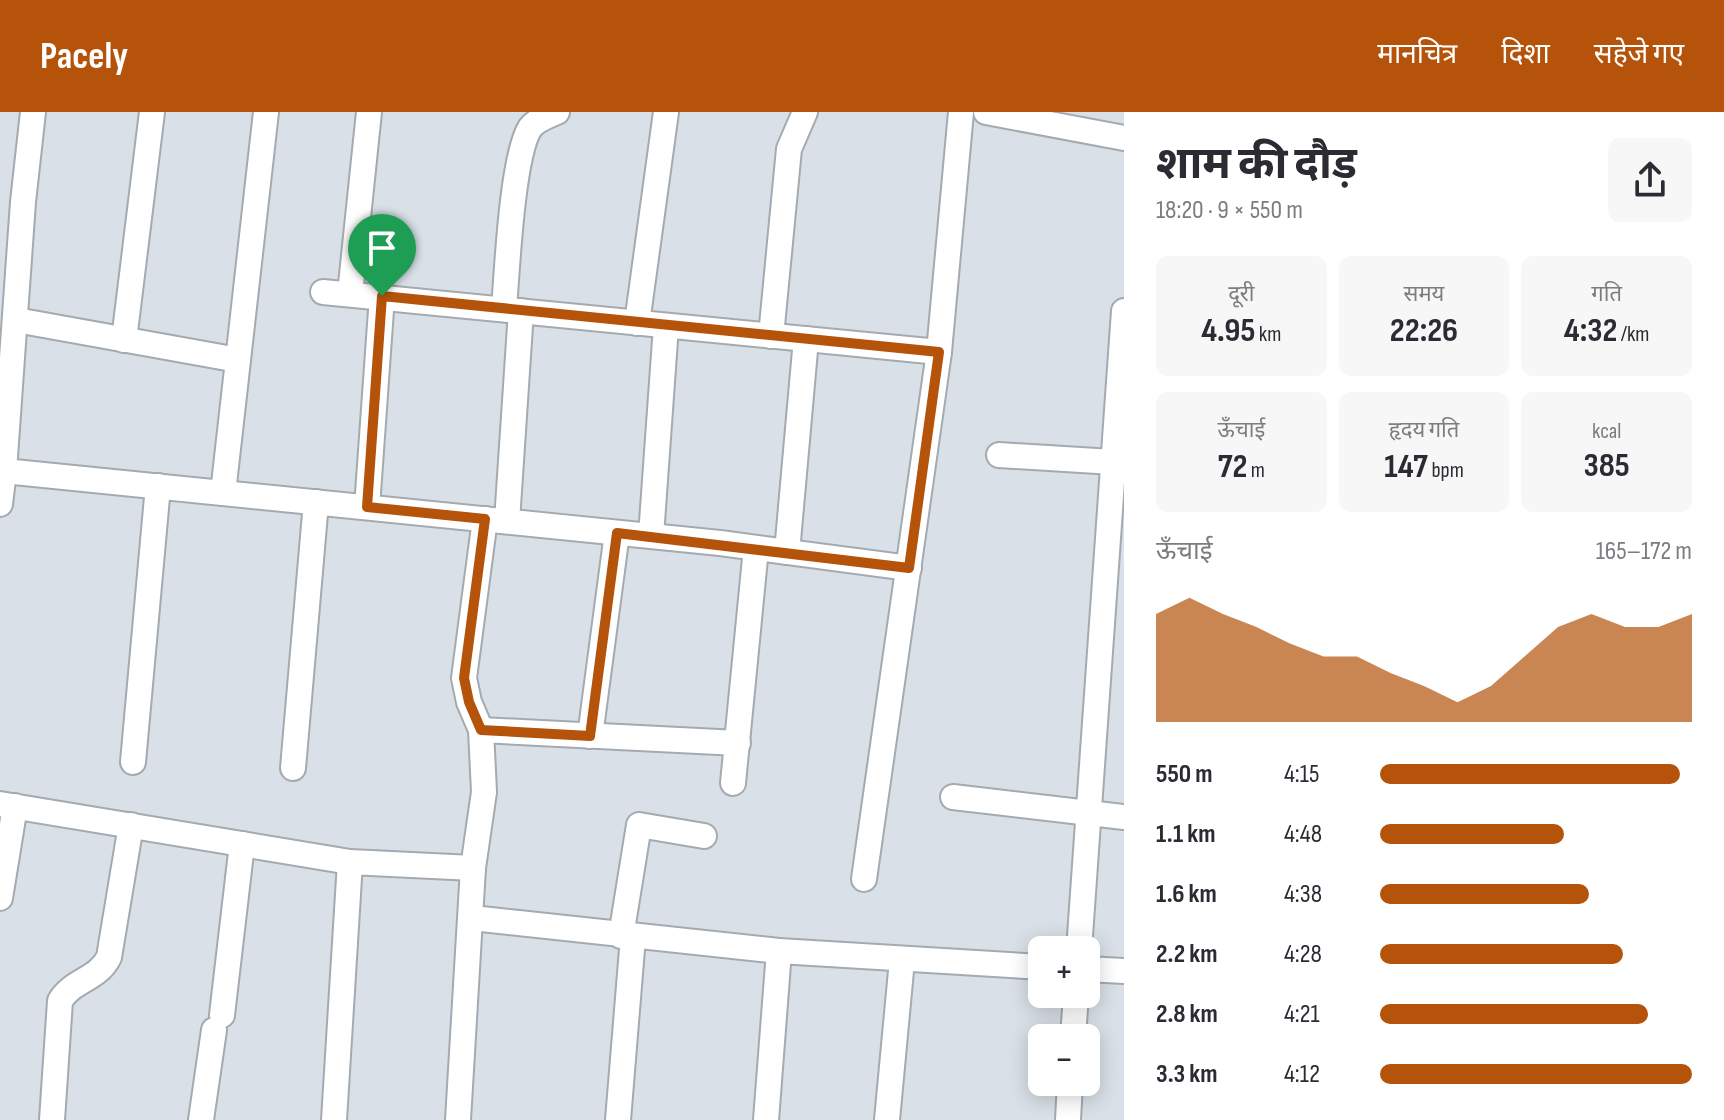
<!DOCTYPE html>
<html lang="hi">
<meta charset="utf-8">
<style>
body{margin:0;font-family:"Sofia Sans Condensed","Noto Sans Devanagari",sans-serif;background:#f7f7f7;color:#2b2b33;height:100vh;display:flex;flex-direction:column;font-size:30px;white-space:nowrap}
*{box-sizing:border-box;margin:0}
p{font-size:26px;color:#7c7c81}
.icon{flex:none;width:44px;height:44px;fill:none;stroke:currentColor;stroke-width:2;stroke-linecap:round;stroke-linejoin:round}
.map{position:relative;flex:1;overflow:hidden}
.drawer{display:flex;flex-direction:column;background:#fff;width:600px}
.drawer>*{flex:none}
.tools{position:absolute;left:1028px;top:824px;display:grid;gap:16px}
.tools a{display:grid;place-items:center;width:72px;height:72px;border-radius:12px;background:#fff;box-shadow:0 4px 20px #0003;font-size:40px}
.pin{position:absolute;display:grid;place-items:center;width:68px;height:68px;color:#fff;margin:-82px -34px;border-radius:50% 50% 50% 0;rotate:-45deg;box-shadow:0 0 8px #0007}
.pin .icon{rotate:45deg}
.round{display:grid;place-items:center;flex:none;width:84px;height:84px;border-radius:12px;background:#f7f7f7}
.summary{display:flex;align-items:center;justify-content:space-between;height:136px;padding:0 32px}
h1{font-size:44px;font-weight:700;line-height:60px}
.metrics{display:grid;grid-template-columns:repeat(3,1fr);gap:12px;height:136px;padding:8px 32px}
.metrics div{display:grid;align-content:center;border-radius:12px;background:#f7f7f7;text-align:center}
.metrics b{font-size:34px;font-weight:700}
.metrics small{font-size:22px;font-weight:400}
.metrics p{font-size:22px}
.chart{height:224px;padding:16px 32px}
.chart p{display:flex;justify-content:space-between}
.chart svg{width:100%;height:144px;margin-top:8px;fill:#b45309;opacity:.7}
ul{padding:0 32px;list-style:none;font-size:26px}
li{display:grid;grid-template-columns:128px 96px 1fr;align-items:center;height:60px}
li i{height:20px;border-radius:10px;background:#b45309}
header{display:flex;align-items:center;gap:48px;box-sizing:border-box;height:112px;padding:0 40px;background:#b45309;color:#fff}
header strong{font-size:38px}
nav{display:flex;gap:44px;margin-inline-start:auto;font-size:28px}
main{display:flex;flex:1;min-height:0}
.map>svg:first-child{display:block}
.lines{fill:none;stroke-linecap:round;stroke-linejoin:round}
.minor-casing{stroke:#a3aab0;stroke-width:28}
.minor{stroke:#fff;stroke-width:24}
.route-casing{stroke:#fff;stroke-width:16}
.route{stroke:#b45309;stroke-width:10}
</style>
<header>
<strong>Pacely</strong>
<nav><a>मानचित्र</a><a>दिशा</a><a>सहेजे गए</a></nav>
</header>
<main>
<div class="map">
<svg width="1124" height="1008" viewBox="0 0 1124 1008">
<rect width="100%" height="100%" fill="#d9e0e7"/>
<g class="lines">
<g class="minor-casing">
<g id="minor">
<path d="M33,0L23,90L4,359L720,431L909,456"/>
<path d="M986,0L1124,26"/>
<path d="M323,180L939,240"/>
<path d="M350,182L369,0"/>
<path d="M504,197C507,159 512,45 530,16C536,8 548,4 557,0"/>
<path d="M16,208L238,248"/>
<path d="M637,211L666,0"/>
<path d="M771,224L789,37L805,0"/>
<path d="M124,228L152,0"/>
<path d="M999,343L1113,350"/>
<path d="M223,381L266,0"/>
<path d="M0,392L4,359"/>
<path d="M367,395L382,184"/>
<path d="M507,409L521,199"/>
<path d="M651,424L666,214"/>
<path d="M787,440L806,227"/>
<path d="M481,618L738,631"/>
<path d="M590,624L617,421"/>
<path d="M133,650L158,374"/>
<path d="M293,656L316,390"/>
<path d="M733,671L756,436"/>
<path d="M953,685L1124,705"/>
<path d="M0,692L350,750"/>
<path d="M864,767L939,240L961,0"/>
<path d="M0,786L15,694"/>
<path d="M472,806L779,839L1042,855"/>
<path d="M621,824L639,713L704,724"/>
<path d="M1079,838L1124,199"/>
<path d="M1086,857L1124,859"/>
<path d="M222,903L242,732"/>
<path d="M1073,926L1076,882"/>
<path d="M52,1008L60,889C72,868 98,868 109,845L131,713"/>
<path d="M201,1008L214,918"/>
<path d="M334,1008L350,750L473,756"/>
<path d="M458,1008L473,756L484,680L481,618L469,590L464,566L485,407"/>
<path d="M618,1008L633,825"/>
<path d="M766,1008L779,839"/>
<path d="M887,1008L902,848"/>
<path d="M1068,1008L1070,970"/>
</g>
</g>
<use href="#minor" class="minor"/>
</g>
<g class="lines">
<g class="route-casing">
<path id="route" d="M382,184L939,240L909,456L617,421L590,624L481,618L469,590L464,566L485,407L367,395Z"/>
</g>
<use href="#route" class="route"/>
</g>
</svg>
<div class="tools">
<a>+</a>
<a>−</a>
</div>
<div class="pin" style="left:382px;top:184px;background:#1e9e55"><svg class="icon" aria-label="arrive" viewBox="0 0 24 24"><path d="M6 21V4h12l-3 4 3 4H6"/></svg></div>
</div>
<section class="drawer">
<div class="summary"><div><h1>शाम की दौड़</h1><p>18:20 · 9 × 550 m</p></div><a class="round"><svg class="icon" aria-label="share" viewBox="0 0 24 24"><path d="M12 15V3M7 8l5-5 5 5M5 13v7h14v-7"/></svg></a></div>
<div class="metrics">
<div><p>दूरी</p><b>4.95<small> km</small></b></div>
<div><p>समय</p><b>22:26</b></div>
<div><p>गति</p><b>4:32<small> /km</small></b></div>
</div>
<div class="metrics">
<div><p>ऊँचाई</p><b>72<small> m</small></b></div>
<div><p>हृदय गति</p><b>147<small> bpm</small></b></div>
<div><p>kcal</p><b>385</b></div>
</div>
<div class="chart"><p><span>ऊँचाई</span>165–172 m</p>
<svg viewBox="0 0 160 44" preserveAspectRatio="none"><path d="M0 44V11L10 6L20 11L30 15L40 20L50 24L60 24L70 29L80 33L90 38L100 33L110 24L120 15L130 11L140 15L150 15L160 11V44z"/></svg>
</div>
<ul>
<li><b>550 m</b>4:15<i style="width:96%"></i></li>
<li><b>1.1 km</b>4:48<i style="width:59%"></i></li>
<li><b>1.6 km</b>4:38<i style="width:67%"></i></li>
<li><b>2.2 km</b>4:28<i style="width:78%"></i></li>
<li><b>2.8 km</b>4:21<i style="width:86%"></i></li>
<li><b>3.3 km</b>4:12<i style="width:100%"></i></li>
</ul>
</section>
</main>
